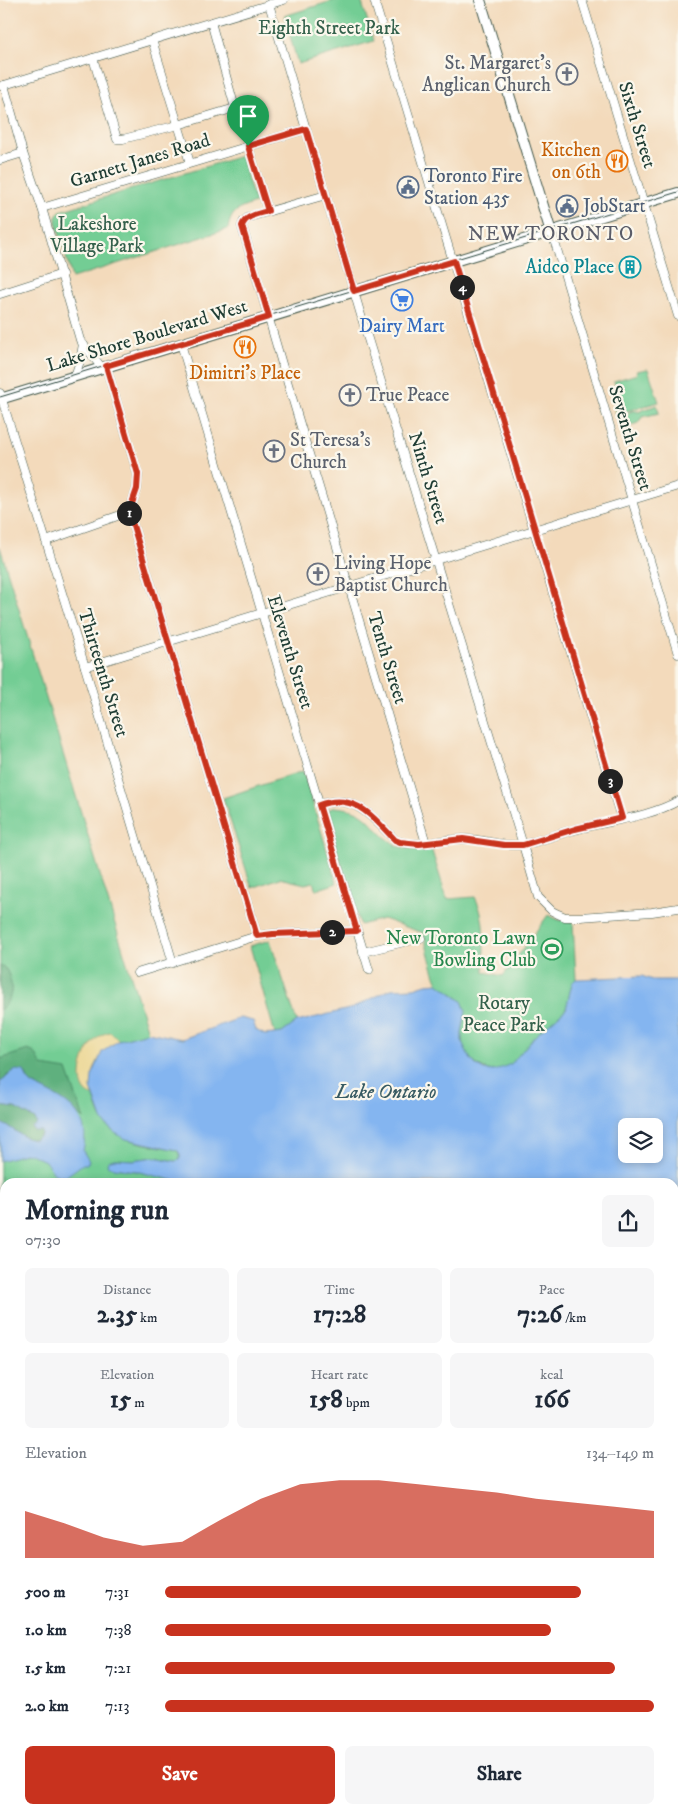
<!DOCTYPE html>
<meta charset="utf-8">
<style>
body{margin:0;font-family:"IM FELL DW Pica",serif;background:#f6f6f7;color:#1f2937;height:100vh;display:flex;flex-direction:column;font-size:19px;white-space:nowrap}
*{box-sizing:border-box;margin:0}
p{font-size:16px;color:#747a83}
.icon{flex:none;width:28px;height:28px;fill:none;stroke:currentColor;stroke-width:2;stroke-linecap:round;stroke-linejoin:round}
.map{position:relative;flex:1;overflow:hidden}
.side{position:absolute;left:0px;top:1178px;width:679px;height:636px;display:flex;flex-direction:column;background:#fff;border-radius:15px 15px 0 0;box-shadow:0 2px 8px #0003}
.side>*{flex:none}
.fabs{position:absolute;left:618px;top:1118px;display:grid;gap:10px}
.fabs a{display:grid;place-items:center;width:45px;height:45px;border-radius:8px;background:#fff;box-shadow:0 2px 8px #0003;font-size:25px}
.pin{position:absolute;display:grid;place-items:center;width:42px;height:42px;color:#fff;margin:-51px -21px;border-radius:50% 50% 50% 0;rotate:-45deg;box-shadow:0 0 5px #0007}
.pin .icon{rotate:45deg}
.km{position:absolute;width:25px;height:25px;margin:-12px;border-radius:50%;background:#222;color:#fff;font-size:14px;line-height:25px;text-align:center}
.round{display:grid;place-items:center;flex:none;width:52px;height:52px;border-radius:8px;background:#f6f6f7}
.summary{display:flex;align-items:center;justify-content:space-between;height:85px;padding:0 25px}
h1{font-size:28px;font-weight:700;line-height:38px}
.figures{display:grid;grid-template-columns:repeat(3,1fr);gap:8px;height:85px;padding:5px 25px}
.figures div{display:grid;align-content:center;border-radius:8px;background:#f6f6f7;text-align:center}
.figures b{font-size:25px;font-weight:700}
.figures small{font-size:14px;font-weight:400}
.figures p{font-size:14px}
.chart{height:140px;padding:10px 25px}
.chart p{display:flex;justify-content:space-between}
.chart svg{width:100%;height:90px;margin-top:5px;fill:#c8321e;opacity:.7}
.primary-button{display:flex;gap:10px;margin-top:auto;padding:10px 25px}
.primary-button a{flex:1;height:58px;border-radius:8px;background:#c8321e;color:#fff;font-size:20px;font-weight:700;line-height:58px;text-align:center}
.primary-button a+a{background:#f6f6f7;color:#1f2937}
ul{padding:0 25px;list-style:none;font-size:16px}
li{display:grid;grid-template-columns:80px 60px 1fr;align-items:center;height:38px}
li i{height:12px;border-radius:6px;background:#c8321e}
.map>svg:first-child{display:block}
.green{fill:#73cd94;stroke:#498564}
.forest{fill:#5eb07e;stroke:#3e7659}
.sand{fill:#eeda9e;stroke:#868c69}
.water{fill:#84b5f0;stroke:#527992;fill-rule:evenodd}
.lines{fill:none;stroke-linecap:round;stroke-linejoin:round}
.minor-casing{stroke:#3f5548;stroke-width:9}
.major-casing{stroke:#3f5548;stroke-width:12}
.minor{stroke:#fff;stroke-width:8}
.major{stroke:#fff;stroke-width:10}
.tram{stroke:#1f3d34;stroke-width:1}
.route-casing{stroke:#fff;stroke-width:10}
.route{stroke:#c8321e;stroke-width:6}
.labels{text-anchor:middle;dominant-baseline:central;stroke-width:4.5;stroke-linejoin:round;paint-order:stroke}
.park-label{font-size:19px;fill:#34614c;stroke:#fbf7ec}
.worship-label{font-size:19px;fill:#5b616d;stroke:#fbf7ec;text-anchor:start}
.street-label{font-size:19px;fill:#1f3d34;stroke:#fbf7ec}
.food-label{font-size:19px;fill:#c56008;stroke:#fbf7ec;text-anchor:end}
.service-label{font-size:19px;fill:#4e5e75;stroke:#fbf7ec;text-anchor:start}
.culture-label{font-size:19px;fill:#0d838f;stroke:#fbf7ec;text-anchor:end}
.shop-label{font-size:19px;fill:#366cbe;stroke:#fbf7ec}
.leisure-label{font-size:19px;fill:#27864d;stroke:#fbf7ec;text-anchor:end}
.neighbourhood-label{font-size:20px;letter-spacing:1px;fill:#5a5c68;stroke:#fbf7ec}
.water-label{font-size:20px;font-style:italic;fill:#385b63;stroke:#fbf7ec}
</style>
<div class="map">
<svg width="678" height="1813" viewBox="0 0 678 1813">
<rect width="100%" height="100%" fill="#fbf7ec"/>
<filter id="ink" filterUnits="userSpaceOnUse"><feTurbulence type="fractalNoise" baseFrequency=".02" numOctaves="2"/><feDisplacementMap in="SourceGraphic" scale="10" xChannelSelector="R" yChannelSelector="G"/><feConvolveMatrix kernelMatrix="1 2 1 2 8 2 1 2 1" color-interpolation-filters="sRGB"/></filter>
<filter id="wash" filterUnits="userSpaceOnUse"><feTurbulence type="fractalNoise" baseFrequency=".0096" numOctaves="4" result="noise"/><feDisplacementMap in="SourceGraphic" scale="20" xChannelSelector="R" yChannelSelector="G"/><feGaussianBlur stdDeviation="1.12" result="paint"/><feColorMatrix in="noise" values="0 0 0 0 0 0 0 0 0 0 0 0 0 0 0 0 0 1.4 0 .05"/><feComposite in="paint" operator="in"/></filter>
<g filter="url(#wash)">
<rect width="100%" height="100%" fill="#f3dabb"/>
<g class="green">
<path d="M335,0H361L374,41L298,64L284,16Z"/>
<path d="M241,156L255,203C239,209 231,210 228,229L72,278L56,222V217L60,211Z"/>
<path d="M648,369L659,402L616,414L615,408L619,403L614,381L637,374L636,371Z"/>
<path d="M657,405L659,413L642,417L638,423L629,426L624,423L623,419C628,412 631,409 640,412V411Z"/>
<path d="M0,547L148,1032L119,1040L91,1088C94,1097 97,1108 101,1117C115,1144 151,1144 177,1150L181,1157L180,1160L175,1161L154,1157L133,1160L114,1159V1168L135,1171L180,1182H5V1429L0,1427Z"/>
<path d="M303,771L337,883L316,890L313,882L305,884L280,878L252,888L223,798Z"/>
<path d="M334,807C373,809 368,828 395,844V846L412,849L431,848L447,899L475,897C487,920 483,947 484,972L503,976L548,915L559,920L573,922L576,979C569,987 570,998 566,1008C562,1017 543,1028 535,1036C527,1045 520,1058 510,1065C490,1080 466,1063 462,1040C460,1030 467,1020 465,1010C463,995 447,993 439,984C434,979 426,942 423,933L383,919L360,925L327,817L328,810Z"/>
<path d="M270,940L297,1022L282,1033L275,1034L250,946Z"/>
<path d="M5,1652V1779L0,1780V1653Z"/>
</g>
<g class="forest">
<path d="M0,966L6,969C14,984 14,998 0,1010Z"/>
<path d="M28,1050L35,1053L42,1066L67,1070L84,1119L59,1098L31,1083L28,1080L26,1074L7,1075L4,1080L0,1082V1059Z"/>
<path d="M0,1106L15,1108L35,1119L37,1124L35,1126L37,1130L41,1131V1135L34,1140C21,1138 13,1127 0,1123Z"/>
</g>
<path class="sand" d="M110,1032L119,1040C99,1051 87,1075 94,1097C92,1095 89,1095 87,1093C72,1079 87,1035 110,1032Z"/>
<g class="water">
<path d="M642,976L652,980H678V1813H0V1780L5,1779V1809H674V1182H180L135,1171L114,1168L107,1165L108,1161L114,1159L133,1160L154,1157L175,1161L180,1160V1154L177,1150L126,1139L115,1133L106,1125L102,1119L91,1088L92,1076L102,1052L119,1040L148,1032L182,1039L240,1018L253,1021L256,1030L265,1035L282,1033L297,1022L353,1008L391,989L414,988L426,984L438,983L462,1001L466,1011L462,1033V1042L470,1058L476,1065L484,1070L494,1071L511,1064L535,1036L566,1009L572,983L576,979ZM654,1126V1154H626V1126Z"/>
<path d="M17,1070L24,1071C26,1074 26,1078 29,1081C33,1086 41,1088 46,1091C72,1104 91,1119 83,1151L89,1161L87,1164H83L65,1177L54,1174L45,1161L28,1153L0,1161V1123C13,1127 21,1138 34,1140L41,1135V1131H35L32,1129V1127L37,1124L35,1119L15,1108L0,1106V1082C7,1079 9,1072 17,1070Z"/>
<path d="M0,1427L5,1429V1652L0,1653Z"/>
</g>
</g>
<g filter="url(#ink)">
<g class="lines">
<g class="minor-casing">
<g id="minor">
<path d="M374,0L621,818"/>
<path d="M582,0L678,316"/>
<path d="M269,4L368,339L523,845C543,840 562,832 582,828C614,820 649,817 678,801"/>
<path d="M152,40L190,163"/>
<path d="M93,58L117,139H123L178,125L235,108L211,22"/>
<path d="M4,85L23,153L42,208L80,340L102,368"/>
<path d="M1,86L284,0"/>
<path d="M248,146L268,211"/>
<path d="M0,160L23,153"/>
<path d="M326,195L249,217L244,221L242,226L282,364L426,843"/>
<path d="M42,208L306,129"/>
<path d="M551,232L556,246L678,654"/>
<path d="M0,294L62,274"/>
<path d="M181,344L369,970"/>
<path d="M106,366L138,475L137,489L129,512L257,936"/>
<path d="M75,376L80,361L83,344"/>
<path d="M0,393L85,667L173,963"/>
<path d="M46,541L129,512"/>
<path d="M85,667L678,486"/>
<path d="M319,805C355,792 373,818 395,840C415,849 440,839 461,839C482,838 502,847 523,845L538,897L552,911L558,914L565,917H580L652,912L678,908"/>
<path d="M363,952L421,938"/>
<path d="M137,973L257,936L273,934L357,931"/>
</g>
</g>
<g class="major-casing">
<g id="major">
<path d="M480,0L551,232"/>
<path d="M0,399L678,193"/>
</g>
</g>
<use href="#minor" class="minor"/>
<use href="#major" class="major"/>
<path class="tram" d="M0,397L678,192"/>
</g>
</g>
<g class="lines" filter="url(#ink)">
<g class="route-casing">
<path id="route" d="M306,129L354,291L454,261L622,818L575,829L523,845H504L463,839L419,844L400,842L395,840C373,817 355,792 319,805L357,931L273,934L257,936L129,512L137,489L138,474L106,366L269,317L242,226C246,215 258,214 268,211L248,146Z"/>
</g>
<use href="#route" class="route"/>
</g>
<defs>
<g id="church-ring" transform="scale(1.125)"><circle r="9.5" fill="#fbf7ec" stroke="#6b7280" stroke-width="1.5"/><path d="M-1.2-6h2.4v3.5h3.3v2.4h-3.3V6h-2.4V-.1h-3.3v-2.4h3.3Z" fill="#6b7280"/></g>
<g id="restaurant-ring" transform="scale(1.125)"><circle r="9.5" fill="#fbf7ec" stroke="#e8710a" stroke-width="1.5"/><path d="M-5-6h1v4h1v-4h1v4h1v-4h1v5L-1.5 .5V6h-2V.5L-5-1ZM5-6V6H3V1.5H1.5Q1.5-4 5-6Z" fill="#e8710a"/></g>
<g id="civic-ring" transform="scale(1.125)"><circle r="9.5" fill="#fbf7ec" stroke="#5c6f8a" stroke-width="1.5"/><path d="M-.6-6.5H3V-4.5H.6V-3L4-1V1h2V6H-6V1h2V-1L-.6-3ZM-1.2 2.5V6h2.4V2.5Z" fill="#5c6f8a"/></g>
<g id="building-ring" transform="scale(1.125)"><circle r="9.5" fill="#fbf7ec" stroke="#0f9aa8" stroke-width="1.5"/><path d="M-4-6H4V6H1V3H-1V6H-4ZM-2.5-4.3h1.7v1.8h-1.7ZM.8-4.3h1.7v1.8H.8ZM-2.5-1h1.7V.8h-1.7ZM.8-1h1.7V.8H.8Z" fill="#0f9aa8"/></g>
<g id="supermarket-ring" transform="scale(1.125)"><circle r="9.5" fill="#fbf7ec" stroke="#3f7fe0" stroke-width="1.5"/><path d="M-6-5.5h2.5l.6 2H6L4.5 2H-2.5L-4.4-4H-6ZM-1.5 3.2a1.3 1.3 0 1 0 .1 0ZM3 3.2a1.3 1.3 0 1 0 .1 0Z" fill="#3f7fe0"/></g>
<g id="stadium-ring" transform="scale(1.125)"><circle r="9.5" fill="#fbf7ec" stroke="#2e9e5b" stroke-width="1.5"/><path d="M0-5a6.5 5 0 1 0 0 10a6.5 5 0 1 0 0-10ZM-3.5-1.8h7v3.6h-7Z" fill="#2e9e5b"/></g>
</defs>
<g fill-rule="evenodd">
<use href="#church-ring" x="567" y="74"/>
<use href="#restaurant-ring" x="617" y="161"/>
<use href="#civic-ring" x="408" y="187"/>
<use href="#civic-ring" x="567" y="206"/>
<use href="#building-ring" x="630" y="267"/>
<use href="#supermarket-ring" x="402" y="300"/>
<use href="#restaurant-ring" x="245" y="347"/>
<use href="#church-ring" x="350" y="395"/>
<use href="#church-ring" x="274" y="451"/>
<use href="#church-ring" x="318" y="574"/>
<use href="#stadium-ring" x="552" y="949"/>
</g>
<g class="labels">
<g class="park-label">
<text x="329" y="28">Eighth Street Park</text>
<text x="97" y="224">Lakeshore<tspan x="97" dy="22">Village Park</tspan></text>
<text x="504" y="1003">Rotary<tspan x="504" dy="22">Peace Park</tspan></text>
</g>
<g class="worship-label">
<text x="551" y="63" text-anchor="end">St. Margaret's<tspan x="551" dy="22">Anglican Church</tspan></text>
<text x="366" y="395">True Peace</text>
<text x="290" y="440">St Teresa's<tspan x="290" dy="22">Church</tspan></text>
<text x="334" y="563">Living Hope<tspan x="334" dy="22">Baptist Church</tspan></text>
</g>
<g class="street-label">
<text transform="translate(637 125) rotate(73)">Sixth Street</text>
<text transform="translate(140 161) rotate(-17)">Garnett Janes Road</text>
<text transform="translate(147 336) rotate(-17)">Lake Shore Boulevard West</text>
<text transform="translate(630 438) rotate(73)">Seventh Street</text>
<text transform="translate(428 478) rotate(73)">Ninth Street</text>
<text transform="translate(290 652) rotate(73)">Eleventh Street</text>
<text transform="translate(387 658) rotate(73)">Tenth Street</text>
<text transform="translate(103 673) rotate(73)">Thirteenth Street</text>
</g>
<g class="food-label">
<text x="601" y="150">Kitchen<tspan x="601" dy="22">on 6th</tspan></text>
<text x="245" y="373" text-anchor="middle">Dimitri's Place</text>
</g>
<g class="service-label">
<text x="424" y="176">Toronto Fire<tspan x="424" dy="22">Station 435</tspan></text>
<text x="583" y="206">JobStart</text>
</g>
<g class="culture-label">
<text x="614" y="267">Aidco Place</text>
</g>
<g class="shop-label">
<text x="402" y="326">Dairy Mart</text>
</g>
<g class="leisure-label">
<text x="536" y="938">New Toronto Lawn<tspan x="536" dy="22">Bowling Club</tspan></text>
</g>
<g class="neighbourhood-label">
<text x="551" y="234">NEW TORONTO</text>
</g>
<g class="water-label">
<text x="386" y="1092">Lake Ontario</text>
</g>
</g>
</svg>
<div class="fabs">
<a><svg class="icon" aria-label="layers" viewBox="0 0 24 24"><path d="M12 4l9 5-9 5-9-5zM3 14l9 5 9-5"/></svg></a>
</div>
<div class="pin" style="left:248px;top:146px;background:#1e9e55"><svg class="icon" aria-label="arrive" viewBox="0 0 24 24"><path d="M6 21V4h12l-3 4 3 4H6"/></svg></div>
<b class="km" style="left:129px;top:513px">1</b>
<b class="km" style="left:332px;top:932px">2</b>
<b class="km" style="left:610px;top:781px">3</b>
<b class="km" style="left:462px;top:287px">4</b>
<section class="side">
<div class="summary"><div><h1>Morning run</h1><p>07:30</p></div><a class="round"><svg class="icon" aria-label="share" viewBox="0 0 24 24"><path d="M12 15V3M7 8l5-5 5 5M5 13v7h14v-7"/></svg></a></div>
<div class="figures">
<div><p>Distance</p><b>2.35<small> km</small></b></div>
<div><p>Time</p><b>17:28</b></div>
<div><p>Pace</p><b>7:26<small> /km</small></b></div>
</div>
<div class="figures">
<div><p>Elevation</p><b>15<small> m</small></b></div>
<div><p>Heart rate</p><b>158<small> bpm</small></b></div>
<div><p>kcal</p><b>166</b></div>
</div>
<div class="chart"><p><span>Elevation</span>134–149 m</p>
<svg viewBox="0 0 160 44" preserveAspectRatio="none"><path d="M0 44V21L10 27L20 34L30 38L40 36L50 25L60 15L70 8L80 6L90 6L100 8L110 10L120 12L130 15L140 17L150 19L160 21V44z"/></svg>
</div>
<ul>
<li><b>500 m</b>7:31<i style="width:85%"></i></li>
<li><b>1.0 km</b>7:38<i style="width:79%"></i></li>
<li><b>1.5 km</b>7:21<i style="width:92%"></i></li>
<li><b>2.0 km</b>7:13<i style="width:100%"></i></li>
</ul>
<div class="primary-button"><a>Save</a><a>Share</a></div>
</section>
</div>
